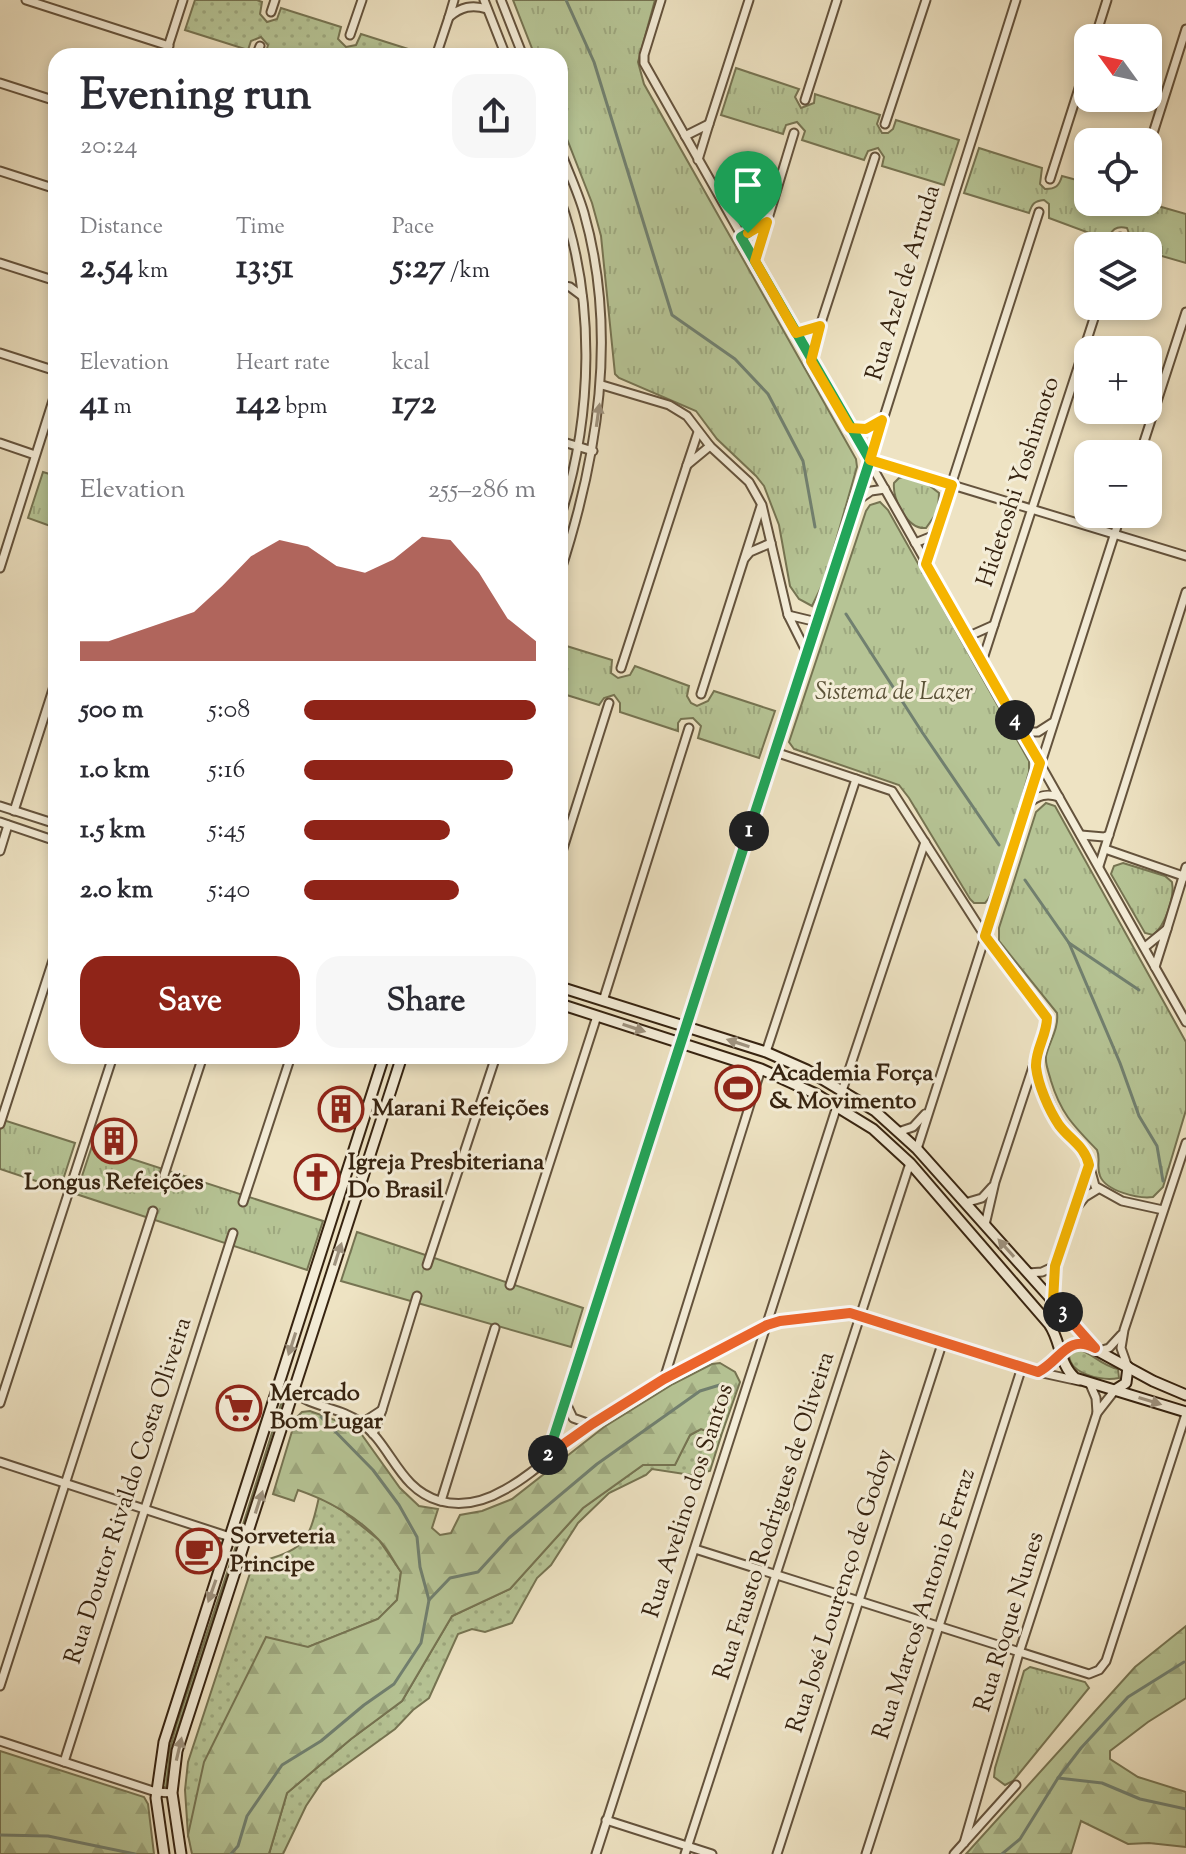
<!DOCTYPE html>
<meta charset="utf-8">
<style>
body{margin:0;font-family:"Sorts Mill Goudy",serif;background:#f7f7f7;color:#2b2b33;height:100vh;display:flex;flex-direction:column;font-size:30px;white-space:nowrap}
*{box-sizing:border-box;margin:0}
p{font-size:26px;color:#7c7c81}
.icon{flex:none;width:44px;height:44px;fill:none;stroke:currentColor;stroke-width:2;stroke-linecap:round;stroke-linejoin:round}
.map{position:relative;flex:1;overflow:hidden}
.panel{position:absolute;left:48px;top:48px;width:520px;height:1016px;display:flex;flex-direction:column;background:#fff;border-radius:24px;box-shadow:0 4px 12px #0003}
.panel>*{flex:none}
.needle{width:52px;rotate:303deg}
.tools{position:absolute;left:1074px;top:24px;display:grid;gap:16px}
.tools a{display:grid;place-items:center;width:88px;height:88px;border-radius:16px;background:#fff;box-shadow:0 4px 12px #0003;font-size:40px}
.pin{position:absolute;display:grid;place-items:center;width:68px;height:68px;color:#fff;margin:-82px -34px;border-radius:50% 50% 50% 0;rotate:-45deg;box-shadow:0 0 8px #0007}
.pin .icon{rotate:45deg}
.km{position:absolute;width:40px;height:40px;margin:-20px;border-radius:50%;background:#222;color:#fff;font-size:22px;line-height:40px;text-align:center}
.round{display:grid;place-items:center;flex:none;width:84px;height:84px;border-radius:24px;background:#f7f7f7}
.overview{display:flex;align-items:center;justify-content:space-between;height:136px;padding:0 32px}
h1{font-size:44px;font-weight:700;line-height:60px}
.figures{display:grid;grid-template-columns:repeat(3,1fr);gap:12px;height:136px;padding:8px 32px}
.figures div{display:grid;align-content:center}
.figures b{font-size:34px;font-weight:700}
.figures small{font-size:22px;font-weight:400}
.figures p{font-size:22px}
.chart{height:224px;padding:16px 32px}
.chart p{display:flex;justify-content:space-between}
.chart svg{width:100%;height:144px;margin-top:8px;fill:#8f2418;opacity:.7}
.primary-button{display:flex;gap:16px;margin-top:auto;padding:16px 32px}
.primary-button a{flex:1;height:92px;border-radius:24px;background:#8f2418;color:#fff;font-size:32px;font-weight:700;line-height:92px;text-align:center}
.primary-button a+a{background:#f7f7f7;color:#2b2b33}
ul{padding:0 32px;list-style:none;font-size:26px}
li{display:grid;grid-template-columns:128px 96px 1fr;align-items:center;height:60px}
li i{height:20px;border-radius:10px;background:#8f2418}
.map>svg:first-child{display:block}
.grass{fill:url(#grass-dots);stroke:#767452;stroke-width:2}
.forest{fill:url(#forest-firs);stroke:#767452;stroke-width:2}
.park{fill:url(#park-tufts);stroke:#767452;stroke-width:2}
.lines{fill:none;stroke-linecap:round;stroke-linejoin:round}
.stream{stroke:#718070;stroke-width:3}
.street-casing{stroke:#64533d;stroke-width:11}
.secondary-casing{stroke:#362310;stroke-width:13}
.street{stroke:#f4edd8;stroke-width:7}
.secondary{stroke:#f4edd8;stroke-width:9}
.oneway{fill:#9e927e}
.split-1-casing{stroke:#fff;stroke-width:16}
.split-2-casing{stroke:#fff;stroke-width:16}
.split-3-casing{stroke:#fff;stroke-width:16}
.split-4-casing{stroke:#fff;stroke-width:16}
.split-5-casing{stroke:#fff;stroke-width:16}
.split-1{stroke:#22a559;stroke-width:10}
.split-2{stroke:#22a559;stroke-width:10}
.split-3{stroke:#f0652b;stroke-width:10}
.split-4{stroke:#f5b400;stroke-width:10}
.split-5{stroke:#f5b400;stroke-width:10}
.labels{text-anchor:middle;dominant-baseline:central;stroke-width:6;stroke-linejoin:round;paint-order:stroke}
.street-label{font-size:24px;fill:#362310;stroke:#f4edd8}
.park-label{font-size:24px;font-style:italic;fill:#5c5338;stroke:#f4edd8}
.poi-label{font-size:24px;font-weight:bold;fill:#362310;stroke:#f4edd8;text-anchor:start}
</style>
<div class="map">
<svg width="1186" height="1854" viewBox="0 0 1186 1854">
<defs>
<pattern id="grass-dots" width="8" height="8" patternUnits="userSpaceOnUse" patternTransform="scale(2)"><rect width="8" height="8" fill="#b6c495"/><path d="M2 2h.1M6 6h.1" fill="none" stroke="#9da87f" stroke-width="1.8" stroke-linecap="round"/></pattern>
<pattern id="forest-firs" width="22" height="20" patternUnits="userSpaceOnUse" patternTransform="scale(2)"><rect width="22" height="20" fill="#b6c495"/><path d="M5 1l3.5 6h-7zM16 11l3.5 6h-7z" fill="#9da87f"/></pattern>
<pattern id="park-tufts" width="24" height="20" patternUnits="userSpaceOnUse" patternTransform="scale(2)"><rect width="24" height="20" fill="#b6c495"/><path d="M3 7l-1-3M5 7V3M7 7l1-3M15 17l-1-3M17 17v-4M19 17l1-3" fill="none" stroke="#9da87f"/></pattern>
</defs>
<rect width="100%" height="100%" fill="#eee3c3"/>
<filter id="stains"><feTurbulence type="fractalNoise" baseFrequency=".0025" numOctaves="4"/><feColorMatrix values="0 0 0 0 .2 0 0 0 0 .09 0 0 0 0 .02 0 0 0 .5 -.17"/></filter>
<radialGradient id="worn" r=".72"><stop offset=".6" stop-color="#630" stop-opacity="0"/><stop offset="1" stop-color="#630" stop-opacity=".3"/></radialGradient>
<g class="grass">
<path d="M195,0H257L262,2L260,14L267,22L277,19L281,8L341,27L338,39L346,47L356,45L361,34L424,54L265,56L268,45L261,37L251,41L248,50L185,30Z"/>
<path d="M1078,1349C1094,1354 1100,1365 1118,1369L1119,1378C1103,1381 1070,1375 1069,1355Z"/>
<path d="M286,1396L243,1532L240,1534L283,1398Z"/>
<path d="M701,1429L721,1436L710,1471L691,1475L652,1469L646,1475L609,1493L578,1523L551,1565L537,1578L512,1623L485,1632L472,1629L458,1634L429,1698L413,1710L395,1729L322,1782L306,1806L283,1854H269L287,1793L351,1739L402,1701L452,1616L510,1589L583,1508L643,1465L675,1464L690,1435Z"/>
<path d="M319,1497L343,1511L379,1540L401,1572L397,1600L378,1619L308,1647L188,1835L185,1790L188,1762L253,1564C302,1549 308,1548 319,1497Z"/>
<path d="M236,1546L237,1549L178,1728L169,1761L166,1788L163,1786L165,1768L176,1726Z"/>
</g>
<g class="forest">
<path d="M720,1363L735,1372L740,1382L721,1436L701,1429L690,1435L675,1465H643L583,1508L510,1589L452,1616L402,1701L351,1739L287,1793L269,1854H192L188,1835L204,1762L266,1637L308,1647L378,1619L397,1600L401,1572C394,1562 388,1549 379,1540C358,1517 327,1500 298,1490L294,1501L273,1494L296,1418L302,1412L310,1411L343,1423L362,1435L400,1488L419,1506L438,1509L432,1528L440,1535L451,1533L460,1515L482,1511L512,1499L604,1427L673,1384L712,1364Z"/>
<path d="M1186,1626V1698L1148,1722L1110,1751V1759L1138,1777L1186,1792V1847L1149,1843L1128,1844L1081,1821L1071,1854H966L1135,1667Z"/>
<path d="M0,1751L144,1797L148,1804L154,1854H0Z"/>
</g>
<g class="park">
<path d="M513,0H655L638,62L644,84L856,459L857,467L825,579L812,606L799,599L790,586L779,525L764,486L756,476L717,439L696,411L619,378L615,374L601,236L592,203L560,121V56H535Z"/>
<path d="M736,68L799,89L795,97L801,108L814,103L815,94L880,115L877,124L882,133H888L893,129L896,120L959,140L944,185L882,166L884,157L878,148L868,151L864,160L802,140L805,131L797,122L786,125L783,134L721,115Z"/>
<path d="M979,148L1042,168L1040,184L1045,189C1056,189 1059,186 1062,176L1088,183V202H1118L1123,212L1137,214L1144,202L1186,214V263L1148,252V246H1129L1131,239L1127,228C1116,225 1111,230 1108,240L1049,218V204L1044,200C1034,201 1032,204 1029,213L964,193Z"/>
<path d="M43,472L56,476V528L28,518Z"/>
<path d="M906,476L926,483L939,493L938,511L926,528C908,530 892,500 894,483L899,478Z"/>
<path d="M880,502L888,510L1029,761V772C1022,796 999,890 985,903H974L970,899L909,798L899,785L803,752L794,749L789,742L866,511L870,505Z"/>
<path d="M560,644L612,660L611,673L618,678L630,675L635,666L689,686L687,696L691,703L697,706L708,701L714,691L775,711L759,758L698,738L701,726L693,718L681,719L678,723V731L620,712V703L614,695L604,698L599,705L560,693Z"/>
<path d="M1046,803L1055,806L1186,1042V1110L1163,1187L1153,1197C1138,1199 1106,1191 1100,1176C1096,1166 1101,1159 1097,1150C1074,1126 1061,1114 1051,1081C1049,1073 1045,1065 1046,1056C1049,1042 1059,1029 1057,1013L999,941V928L1036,812Z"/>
<path d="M1123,863L1165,876L1172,882C1175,897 1165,926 1153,935L1145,933L1111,874L1114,866Z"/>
<path d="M0,1119L75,1143L60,1189L0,1169Z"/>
<path d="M92,1146L323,1221L307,1270L76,1194Z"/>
<path d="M357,1232L583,1308L571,1347L341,1281Z"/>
<path d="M1030,1667L1085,1682L1089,1688L1013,1781L1005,1785L994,1777L995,1768L1024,1671Z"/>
</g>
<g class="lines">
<g class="stream">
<path d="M566,0L594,62L672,315L735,359L768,394L803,461L815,527"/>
<path d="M846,614L922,732L999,845"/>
<path d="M1025,880L1069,943L1120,1063L1139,1116L1157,1146L1163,1181"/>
<path d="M1069,943L1139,990"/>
<path d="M321,1417L373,1470L399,1505L417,1537L420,1567L429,1600"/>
<path d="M1058,1778L1102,1783L1140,1799L1186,1809"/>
<path d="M0,1835L48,1836L135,1854"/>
<path d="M231,1854L238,1846L247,1816L282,1765L321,1741L364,1705L394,1684L421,1643L429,1600L450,1578L478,1572L509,1538L597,1464L700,1391L723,1384"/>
<path d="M1002,1854L1020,1839L1058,1778L1081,1748L1128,1697L1184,1662"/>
</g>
<g class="street-casing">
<g id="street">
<path d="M26,0L169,46"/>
<path d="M454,0L449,17C461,7 472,4 487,9"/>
<path d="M484,0L506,56"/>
<path d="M501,0L523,56"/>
<path d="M661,0L644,55V63L1186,1022"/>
<path d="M271,12L275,0"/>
<path d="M350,35L362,0"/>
<path d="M1095,38L1107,0"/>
<path d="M165,56L183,0"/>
<path d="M256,56L260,46"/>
<path d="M436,56L449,17"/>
<path d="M0,83L56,101"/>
<path d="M805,100L837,0"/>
<path d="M709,124L749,0"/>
<path d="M885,124L926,0"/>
<path d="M685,136L709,124L698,160"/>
<path d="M1148,149L1186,29"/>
<path d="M560,150C568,171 578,192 584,213C618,333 598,456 560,573"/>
<path d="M0,171L56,189"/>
<path d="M1050,179L1088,60"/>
<path d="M560,199C596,299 593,417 560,518"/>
<path d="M1130,206L1131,202"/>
<path d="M767,222L794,133"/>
<path d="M560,231L565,217"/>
<path d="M741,237L767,222L755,261"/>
<path d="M1117,246L1120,237"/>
<path d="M0,263L56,281"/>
<path d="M560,272V282"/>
<path d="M560,285L570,287L582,296"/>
<path d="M820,326L875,157"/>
<path d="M796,333L820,326L811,361"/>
<path d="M0,353L56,371"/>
<path d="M602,385L669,405L687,416L710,446L749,482L762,505L788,615"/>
<path d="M851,428L866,429L880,421"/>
<path d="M698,432L687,465L710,446"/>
<path d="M560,441L593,451"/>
<path d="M0,443L35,455"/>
<path d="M1140,454L1186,312"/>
<path d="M870,460L1186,556"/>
<path d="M858,500L871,491L885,489"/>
<path d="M935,535L1039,212"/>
<path d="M915,543L935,535L926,564"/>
<path d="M745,558L750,552L771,543"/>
<path d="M0,568L56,391"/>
<path d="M994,625L1098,306"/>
<path d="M967,637L994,625L982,662"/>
<path d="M807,653L788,615L817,622"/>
<path d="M621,668L687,465"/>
<path d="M701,694L761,506"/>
<path d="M1022,732H1038L1052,723"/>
<path d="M775,752L892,791L985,936L1044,1012L1047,1026L1036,1058L1038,1077L1059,1124L1086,1153L1095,1186L1122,1201L1163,1210"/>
<path d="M1028,804C1038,795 1047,793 1059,797"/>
<path d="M0,806L56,824"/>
<path d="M14,811L56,680"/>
<path d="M0,822L56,841"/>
<path d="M1081,835L1104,837L1109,835"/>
<path d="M1105,849L1186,877"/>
<path d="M0,851L8,825"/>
<path d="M560,858L609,703"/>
<path d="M1099,866L1186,592"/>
<path d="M1167,929L1186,867"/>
<path d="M1145,947L1167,929L1155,967"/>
<path d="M603,1001L689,728"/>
<path d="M766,1052L856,779"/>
<path d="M0,1124L56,951"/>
<path d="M898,1132L913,1127L925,1114"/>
<path d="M917,1149L1121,514"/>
<path d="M1088,1167L1076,1208L1085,1197L1098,1189"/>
<path d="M164,1175L203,1056"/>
<path d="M243,1202L291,1056"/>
<path d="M965,1203L982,1198L992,1187"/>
<path d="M985,1225L995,1182L1034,1064"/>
<path d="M427,1265L496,1056"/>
<path d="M1055,1266L1076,1208"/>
<path d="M1028,1273L1042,1272L1055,1266L1053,1301"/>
<path d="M510,1285L597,1016"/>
<path d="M1099,1351L1109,1348L1121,1335"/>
<path d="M1127,1365L1121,1348L1124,1330L1186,1143"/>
<path d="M1038,1372L1054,1363L1062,1352"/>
<path d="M664,1379L761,1069"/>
<path d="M1090,1384L1096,1398L1097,1413L1115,1390"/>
<path d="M294,1392C313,1408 340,1407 360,1422C392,1445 398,1489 440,1501C462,1507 485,1501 504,1490C536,1473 562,1444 592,1424C647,1386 707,1356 767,1325L780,1321L850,1313L1038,1372L1079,1381"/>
<path d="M0,1403L113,1056"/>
<path d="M566,1403L573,1418L590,1424"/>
<path d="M382,1410L417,1296"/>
<path d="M362,1423L382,1410L373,1434"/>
<path d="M548,1457L679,1043L857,502L1016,0"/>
<path d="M0,1462L230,1537"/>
<path d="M441,1501L495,1328"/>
<path d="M695,1549L1089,1674L1099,1670L1106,1661L1186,1414"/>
<path d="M0,1686L153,1211"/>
<path d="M0,1741L156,1792L172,1793"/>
<path d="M64,1762L233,1233"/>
<path d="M606,1820L712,1854"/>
<path d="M964,1843L1019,1653L1097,1413"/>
<path d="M596,1854L837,1106L925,842"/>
<path d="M685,1854L910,1163"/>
<path d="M777,1854L943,1341"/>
<path d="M866,1854L1022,1367"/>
<path d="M954,1854L1016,1785"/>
</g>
</g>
<g class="secondary-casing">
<g id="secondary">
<path d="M560,987L766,1052L807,1070L875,1111L917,1149L1095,1348"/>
<path d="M560,1004L761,1069L816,1094L873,1129L910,1163L1049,1324C1061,1341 1059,1364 1075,1378L1186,1412"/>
<path d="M1062,1352L1076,1343L1085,1344L1153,1381L1186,1395"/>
<path d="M1115,1390L1126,1383L1128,1367"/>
<path d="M164,1854L156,1798L164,1742L384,1056"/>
<path d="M181,1854L172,1793L177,1751L402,1056"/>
</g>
</g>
<use href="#street" class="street"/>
<use href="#secondary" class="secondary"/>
</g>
<defs><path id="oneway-solid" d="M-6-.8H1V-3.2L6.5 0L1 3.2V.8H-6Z" transform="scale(2)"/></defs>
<g class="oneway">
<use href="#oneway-solid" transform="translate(598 415) rotate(-82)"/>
<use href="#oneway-solid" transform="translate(634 1028) rotate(18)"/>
<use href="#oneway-solid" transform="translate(738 1043) rotate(-162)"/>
<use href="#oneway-solid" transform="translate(1006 1248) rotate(-132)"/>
<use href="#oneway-solid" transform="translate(338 1254) rotate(-72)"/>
<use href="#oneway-solid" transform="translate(292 1344) rotate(108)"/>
<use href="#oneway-solid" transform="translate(1150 1401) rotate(17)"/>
<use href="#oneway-solid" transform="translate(259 1502) rotate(-72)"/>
<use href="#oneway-solid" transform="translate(212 1591) rotate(109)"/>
<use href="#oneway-solid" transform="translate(179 1749) rotate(-77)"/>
</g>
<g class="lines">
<g class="split-1-casing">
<path id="split-1" d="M748,233L741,237L870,460L749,831"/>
</g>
<g class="split-2-casing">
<path id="split-2" d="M548,1455L749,831"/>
</g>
<g class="split-3-casing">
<path id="split-3" d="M548,1455L592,1424L664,1379L767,1325L780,1321L850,1313L1038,1372C1060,1361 1068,1333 1095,1348L1063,1312"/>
</g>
<g class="split-4-casing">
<path id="split-4" d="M1015,720L1040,763L985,936L1047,1018C1047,1035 1035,1050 1036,1067C1038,1085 1049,1110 1059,1125C1070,1140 1085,1146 1089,1165L1055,1266L1053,1301L1063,1312"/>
</g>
<g class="split-5-casing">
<path id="split-5" d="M748,233L767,222L755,261L796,333L820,326L811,361L850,428L866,429L882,420L870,460L952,485L926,564L1015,720"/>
</g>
<use href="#split-1" class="split-1"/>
<use href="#split-2" class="split-2"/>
<use href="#split-3" class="split-3"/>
<use href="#split-4" class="split-4"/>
<use href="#split-5" class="split-5"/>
</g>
<defs>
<g id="stadium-ring" transform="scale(2.3)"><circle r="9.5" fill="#f4edd8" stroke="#8f2418" stroke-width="1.5"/><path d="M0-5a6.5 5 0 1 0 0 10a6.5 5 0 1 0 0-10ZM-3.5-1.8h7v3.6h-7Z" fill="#8f2418"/></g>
<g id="building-ring" transform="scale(2.3)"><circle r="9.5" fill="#f4edd8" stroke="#8f2418" stroke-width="1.5"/><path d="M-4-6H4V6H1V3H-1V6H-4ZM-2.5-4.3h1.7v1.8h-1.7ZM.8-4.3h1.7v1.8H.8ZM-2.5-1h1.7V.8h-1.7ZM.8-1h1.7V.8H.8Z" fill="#8f2418"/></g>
<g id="church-ring" transform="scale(2.3)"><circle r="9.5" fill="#f4edd8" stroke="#8f2418" stroke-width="1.5"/><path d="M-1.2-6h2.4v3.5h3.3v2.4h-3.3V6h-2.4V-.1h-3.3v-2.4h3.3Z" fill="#8f2418"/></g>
<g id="supermarket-ring" transform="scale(2.3)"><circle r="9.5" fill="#f4edd8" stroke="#8f2418" stroke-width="1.5"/><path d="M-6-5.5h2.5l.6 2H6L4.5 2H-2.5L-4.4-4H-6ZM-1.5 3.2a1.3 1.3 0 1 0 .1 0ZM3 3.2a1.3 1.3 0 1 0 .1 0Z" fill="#8f2418"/></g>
<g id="cafe-ring" transform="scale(2.3)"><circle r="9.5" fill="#f4edd8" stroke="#8f2418" stroke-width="1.5"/><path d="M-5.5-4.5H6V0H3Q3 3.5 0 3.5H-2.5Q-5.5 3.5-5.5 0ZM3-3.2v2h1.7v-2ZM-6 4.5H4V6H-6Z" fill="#8f2418"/></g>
</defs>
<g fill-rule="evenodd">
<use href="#stadium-ring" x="738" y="1088"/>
<use href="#building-ring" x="341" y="1109"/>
<use href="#building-ring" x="114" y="1141"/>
<use href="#church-ring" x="317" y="1177"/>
<use href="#supermarket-ring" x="239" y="1408"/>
<use href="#cafe-ring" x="199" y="1551"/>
</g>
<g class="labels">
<g class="street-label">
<text transform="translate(904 283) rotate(-73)">Rua Azel de Arruda</text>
<text transform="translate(1019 482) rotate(-72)">Hidetoshi Yoshimoto</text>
<text transform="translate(129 1491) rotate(-72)">Rua Doutor Rivaldo Costa Oliveira</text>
<text transform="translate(689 1501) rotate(-72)">Rua Avelino dos Santos</text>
<text transform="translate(775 1516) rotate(-72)">Rua Fausto Rodrigues de Oliveira</text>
<text transform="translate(841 1591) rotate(-72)">Rua José Lourenço de Godoy</text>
<text transform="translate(925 1604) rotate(-72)">Rua Marcos Antonio Ferraz</text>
<text transform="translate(1010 1622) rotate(-73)">Rua Roque Nunes</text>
</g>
<g class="park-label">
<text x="894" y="693">Sistema de Lazer</text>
</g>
<g class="poi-label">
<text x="769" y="1074">Academia Força<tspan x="769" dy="28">&amp; Movimento</tspan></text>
<text x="372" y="1109">Marani Refeições</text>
<text x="348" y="1163">Igreja Presbiteriana<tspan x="348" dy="28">Do Brasil</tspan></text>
<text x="114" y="1183" text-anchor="middle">Longus Refeições</text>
<text x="270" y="1394">Mercado<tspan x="270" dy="28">Bom Lugar</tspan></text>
<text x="230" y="1537">Sorveteria<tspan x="230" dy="28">Principe</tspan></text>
</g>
</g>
<rect width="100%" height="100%" filter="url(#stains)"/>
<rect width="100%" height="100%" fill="url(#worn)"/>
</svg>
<div class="tools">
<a><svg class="needle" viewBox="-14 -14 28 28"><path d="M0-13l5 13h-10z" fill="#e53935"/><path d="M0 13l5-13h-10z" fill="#7c7c81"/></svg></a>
<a><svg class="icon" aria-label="locate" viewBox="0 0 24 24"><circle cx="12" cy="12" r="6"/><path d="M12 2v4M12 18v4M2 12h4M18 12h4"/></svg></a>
<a><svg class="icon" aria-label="layers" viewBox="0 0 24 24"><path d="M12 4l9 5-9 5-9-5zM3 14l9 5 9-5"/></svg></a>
<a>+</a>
<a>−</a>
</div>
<div class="pin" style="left:748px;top:233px;background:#1e9e55"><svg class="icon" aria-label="arrive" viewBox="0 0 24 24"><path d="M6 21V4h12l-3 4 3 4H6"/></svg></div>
<b class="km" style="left:749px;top:831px">1</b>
<b class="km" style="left:548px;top:1455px">2</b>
<b class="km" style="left:1063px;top:1312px">3</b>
<b class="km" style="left:1015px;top:720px">4</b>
<section class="panel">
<div class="overview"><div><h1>Evening run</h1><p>20:24</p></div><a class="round"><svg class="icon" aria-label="share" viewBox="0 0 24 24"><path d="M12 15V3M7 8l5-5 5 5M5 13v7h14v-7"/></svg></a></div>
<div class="figures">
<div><p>Distance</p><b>2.54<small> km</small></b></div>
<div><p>Time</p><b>13:51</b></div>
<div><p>Pace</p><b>5:27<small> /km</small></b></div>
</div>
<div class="figures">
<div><p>Elevation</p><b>41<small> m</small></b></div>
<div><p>Heart rate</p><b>142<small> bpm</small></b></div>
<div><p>kcal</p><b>172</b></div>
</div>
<div class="chart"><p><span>Elevation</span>255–286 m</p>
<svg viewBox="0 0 160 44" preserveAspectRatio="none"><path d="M0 44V38L10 38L20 35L30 32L40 29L50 21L60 12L70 7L80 9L90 15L100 17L110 13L120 6L130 7L140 17L150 31L160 38V44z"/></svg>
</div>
<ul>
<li><b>500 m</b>5:08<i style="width:100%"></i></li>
<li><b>1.0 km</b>5:16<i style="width:90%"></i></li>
<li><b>1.5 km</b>5:45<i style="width:63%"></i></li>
<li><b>2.0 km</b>5:40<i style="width:67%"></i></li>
</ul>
<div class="primary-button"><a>Save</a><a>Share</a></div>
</section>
</div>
